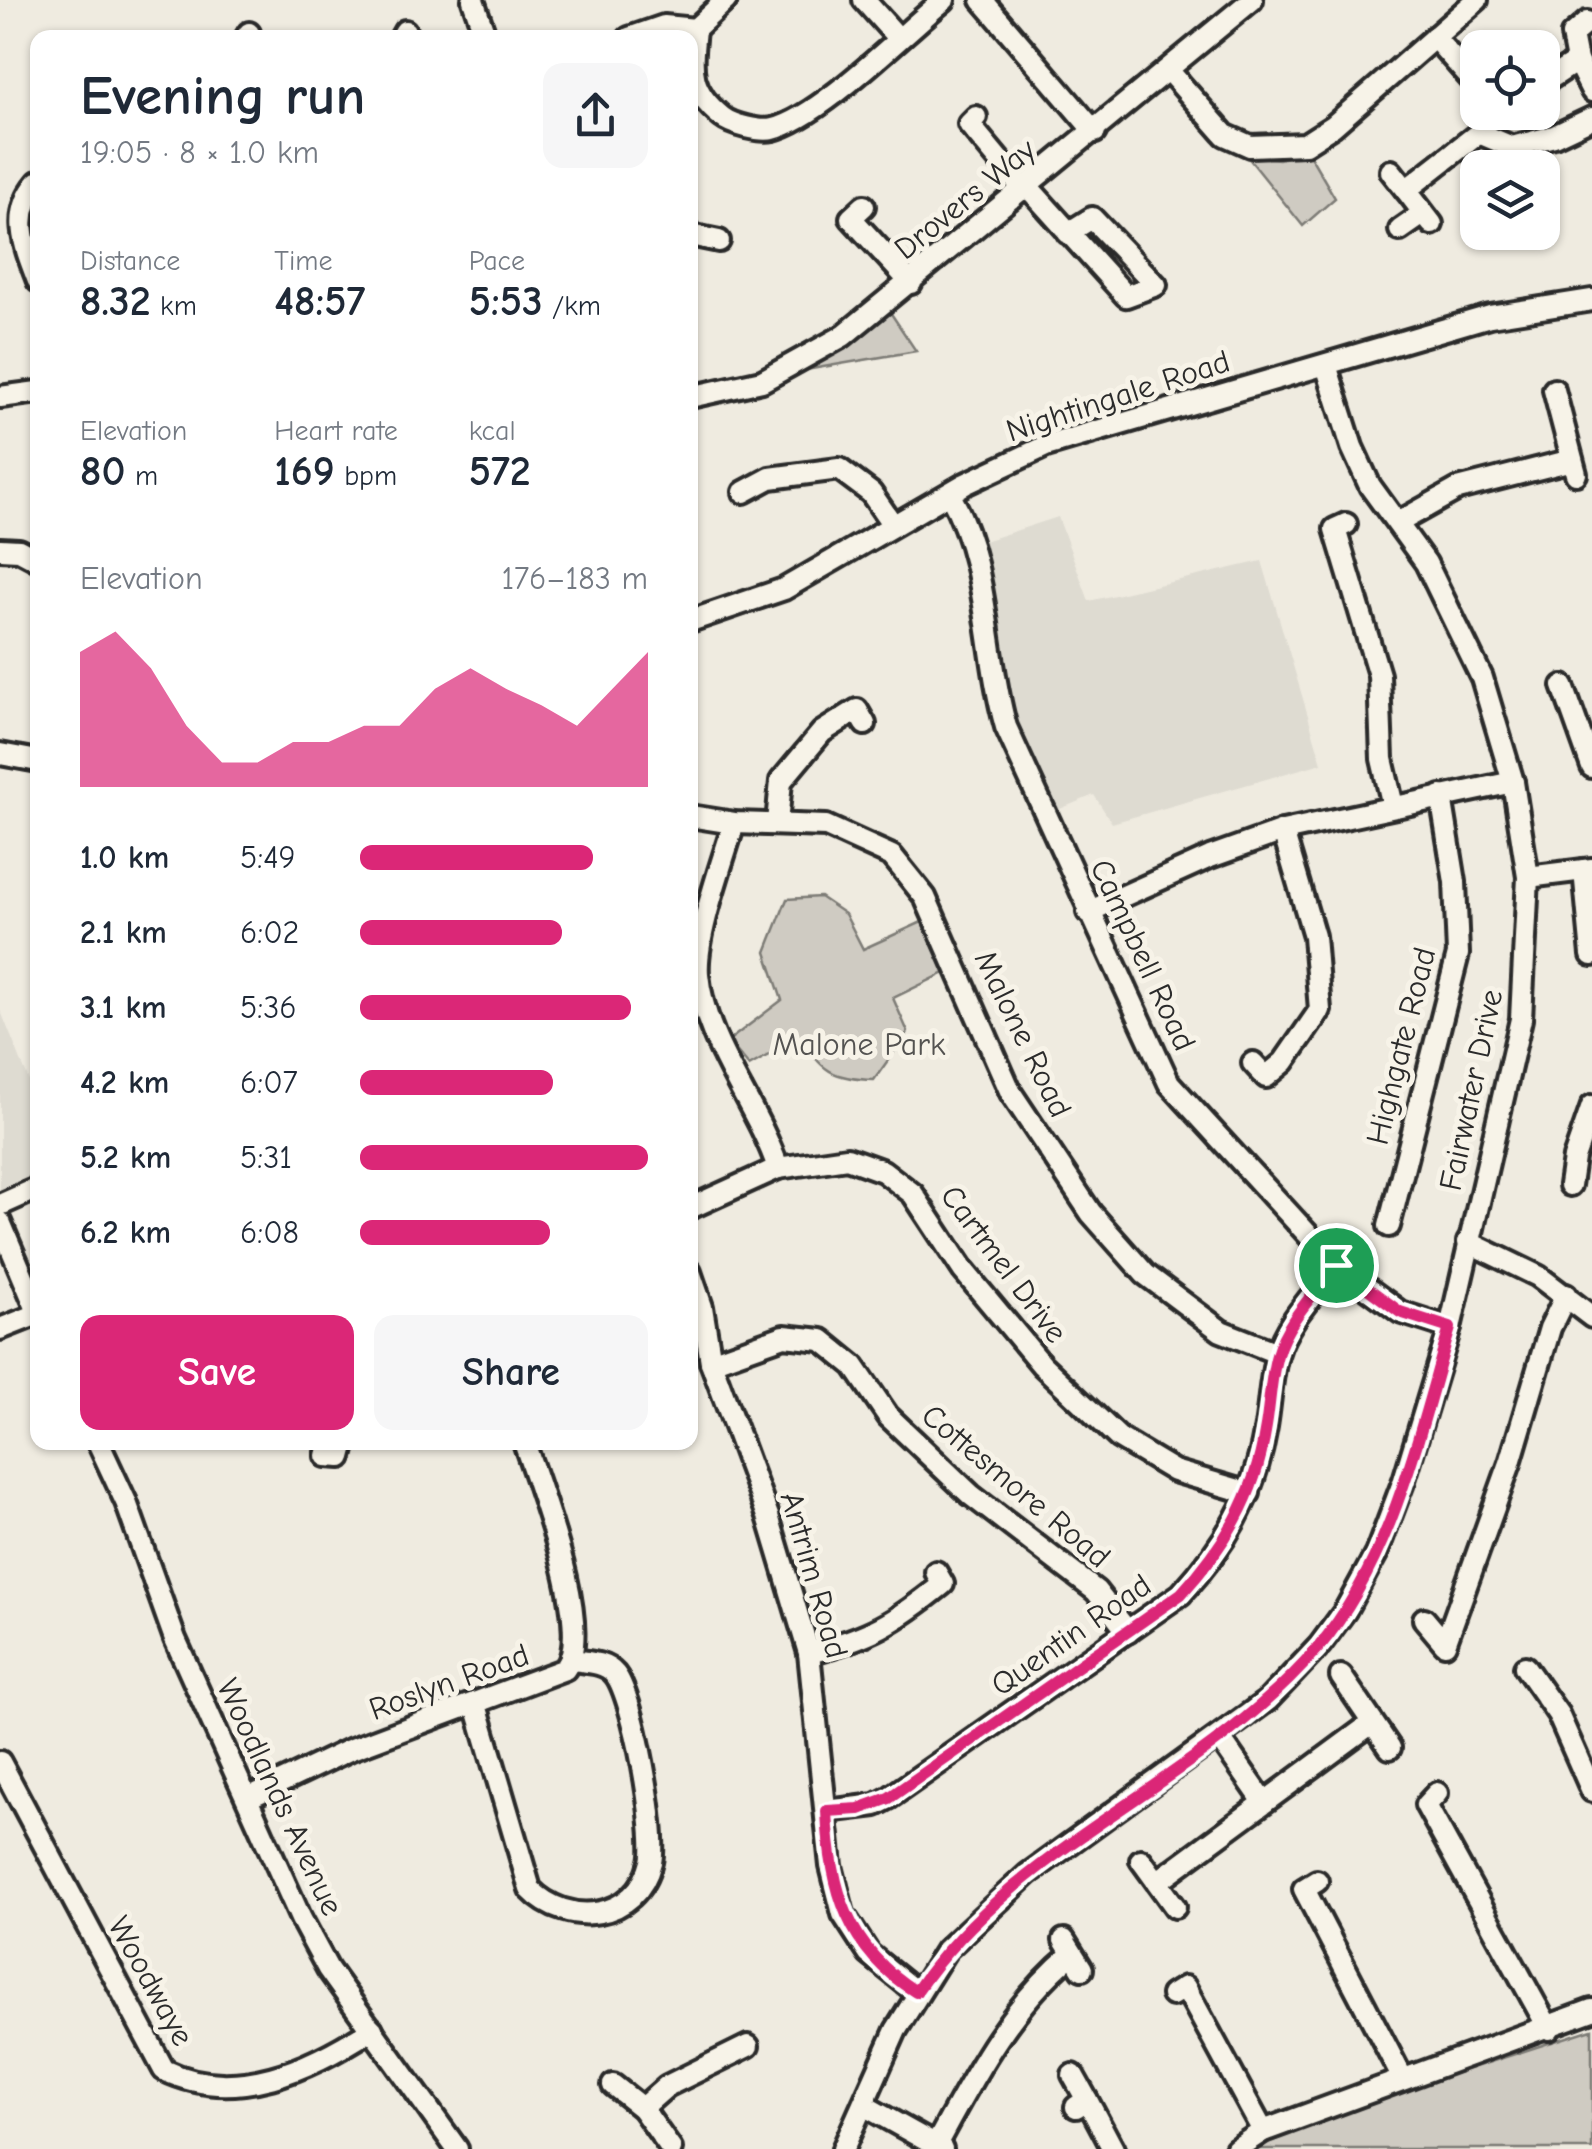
<!DOCTYPE html>
<meta charset="utf-8">
<style>
body{margin:0;font-family:"Comic Neue",sans-serif;background:#f6f6f7;color:#1f2937;height:100vh;display:flex;flex-direction:column;font-size:38px;white-space:nowrap}
*{box-sizing:border-box;margin:0}
p{font-size:32px;color:#747a83}
.icon{flex:none;width:55px;height:55px;fill:none;stroke:currentColor;stroke-width:2;stroke-linecap:round;stroke-linejoin:round}
.map{position:relative;flex:1;overflow:hidden}
.sheet{position:absolute;left:30px;top:30px;width:668px;height:1420px;display:flex;flex-direction:column;background:#fff;border-radius:20px;box-shadow:0 2px 8px #0004}
.sheet>*{flex:none}
.tools{position:absolute;left:1460px;top:30px;display:grid;gap:20px}
.tools a{display:grid;place-items:center;width:100px;height:100px;border-radius:20px;background:#fff;box-shadow:0 2px 8px #0004;font-size:50px}
.pin{position:absolute;display:grid;place-items:center;width:85px;height:85px;color:#fff;margin:-42px;border:5px solid #fff;border-radius:50%;box-shadow:0 2px 10px #0007}
.round{display:grid;place-items:center;flex:none;width:105px;height:105px;border-radius:20px;background:#f6f6f7}
.summary{display:flex;align-items:center;justify-content:space-between;height:170px;padding:0 50px}
h1{font-size:55px;font-weight:800;line-height:75px}
.figures{display:grid;grid-template-columns:repeat(3,1fr);gap:15px;height:170px;padding:10px 50px}
.figures div{display:grid;align-content:center}
.figures b{font-size:42px;font-weight:800}
.figures small{font-size:28px;font-weight:400}
.figures p{font-size:28px}
.chart{height:280px;padding:20px 50px}
.chart p{display:flex;justify-content:space-between}
.chart svg{width:100%;height:180px;margin-top:10px;fill:#db2777;opacity:.7}
.button{display:flex;gap:20px;margin-top:auto;padding:20px 50px}
.button a{flex:1;height:115px;border-radius:20px;background:#db2777;color:#fff;font-size:40px;font-weight:800;line-height:115px;text-align:center}
.button a+a{background:#f6f6f7;color:#1f2937}
ul{padding:0 50px;list-style:none;font-size:32px}
li{display:grid;grid-template-columns:160px 120px 1fr;align-items:center;height:75px}
li i{height:25px;border-radius:12px;background:#db2777}
.map>svg:first-child{display:block}
.built{fill:#dedbd1}
.green{fill:#cfcbc2;stroke:#7d7b76;stroke-width:2.5}
.lines{fill:none;stroke-linecap:round;stroke-linejoin:round}
.minor-casing{stroke:#2b2b2b;stroke-width:28}
.minor{stroke:#f7f3e8;stroke-width:20}
.route-casing{stroke:#fff;stroke-width:20}
.route{stroke:#db2777;stroke-width:12}
.labels{text-anchor:middle;dominant-baseline:central;stroke-width:10;stroke-linejoin:round;paint-order:stroke}
.street-label{font-size:32px;fill:#2b2b2b;stroke:#f7f3e8}
.park-label{font-size:32px;fill:#545351;stroke:#f7f3e8}
</style>
<div class="map">
<svg width="1592" height="2149" viewBox="0 0 1592 2149">
<rect width="100%" height="100%" fill="#efebe0"/>
<filter id="ink" filterUnits="userSpaceOnUse"><feTurbulence type="fractalNoise" baseFrequency=".01" numOctaves="2"/><feDisplacementMap in="SourceGraphic" scale="20" xChannelSelector="R" yChannelSelector="G"/><feConvolveMatrix kernelMatrix="1 2 1 2 8 2 1 2 1" color-interpolation-filters="sRGB"/></filter>
<g filter="url(#ink)">
<g class="built">
<path d="M1058,517L1089,601L1262,561L1322,763L1112,823L1094,795L1050,813L995,675L991,588L981,542Z"/>
<path d="M0,1009L38,1103L37,1178L0,1192Z"/>
</g>
<g class="green">
<path d="M1308,152L1335,198L1303,226L1247,156L1279,159Z"/>
<path d="M888,309L916,351L794,372Z"/>
<path d="M820,897L845,914L863,949L922,922L945,973L893,998L908,1032L874,1080C832,1079 822,1071 801,1037L749,1066L728,1041L782,1000L766,952L787,899Z"/>
<path d="M1592,2029V2149H1251L1308,2121Z"/>
</g>
<g class="lines">
<g class="minor-casing">
<g id="minor">
<path d="M473,0L486,38"/>
<path d="M864,0L898,38"/>
<path d="M982,0L1095,132"/>
<path d="M1587,22L1572,35L1577,61L1592,91"/>
<path d="M695,29C691,69 688,90 722,117C732,125 760,132 773,129C821,117 902,34 944,0"/>
<path d="M1434,37L1470,78"/>
<path d="M246,38L249,33"/>
<path d="M401,38L405,31"/>
<path d="M629,38L664,26L695,29L726,0"/>
<path d="M1168,70L1225,135L1250,146L1305,144L1333,126L1477,0"/>
<path d="M1542,84L1577,61"/>
<path d="M976,117L969,124L1024,190"/>
<path d="M1479,133L1512,147L1554,136L1592,118"/>
<path d="M1391,171L1406,190"/>
<path d="M38,182C11,214 24,245 38,281"/>
<path d="M1028,187L1126,296L1156,285L1092,218L1068,233"/>
<path d="M864,206L851,218L911,283"/>
<path d="M1432,224L1406,190L1479,133L1495,112"/>
<path d="M1400,230L1423,214"/>
<path d="M690,235L719,241"/>
<path d="M1554,390L1576,474"/>
<path d="M0,397L38,392"/>
<path d="M690,397L762,381L843,336L1252,0"/>
<path d="M744,492L770,478L839,469L871,493L893,525"/>
<path d="M950,495C990,566 984,650 1006,727L1169,1083L1336,1265L1400,1312L1450,1328"/>
<path d="M1399,522L1458,489L1572,460"/>
<path d="M1346,524L1335,529L1379,675L1382,759L1393,806"/>
<path d="M0,549L19,550L38,560"/>
<path d="M690,621L784,589L965,484L1046,446L1490,316L1592,300"/>
<path d="M1563,686L1592,767"/>
<path d="M0,754L38,761"/>
<path d="M690,816L734,823L826,826L892,856L925,897L1011,1093L1091,1213L1145,1274L1221,1331L1277,1353"/>
<path d="M734,823C723,861 695,936 698,974C704,1043 757,1104 778,1168"/>
<path d="M777,823L781,781L822,732L857,710L865,724"/>
<path d="M1584,870L1592,955"/>
<path d="M1528,877L1592,869"/>
<path d="M1088,912L1210,857L1283,831L1513,782"/>
<path d="M1253,1063L1266,1077L1284,1062L1320,1010L1314,936L1283,831"/>
<path d="M1570,1185L1574,1158L1592,1106"/>
<path d="M0,1205L38,1188"/>
<path d="M690,1208L778,1168L847,1158L883,1171L913,1194L963,1270L1042,1365L1119,1438L1174,1471L1249,1493"/>
<path d="M0,1222L38,1312"/>
<path d="M1389,1226L1458,954L1455,882L1441,796"/>
<path d="M1468,1242L1538,1276L1592,1317"/>
<path d="M690,1272L702,1307L711,1362L768,1516L809,1653L831,1866L843,1914L869,1954L916,1992"/>
<path d="M0,1329L38,1314"/>
<path d="M711,1362L784,1336L822,1340L854,1366L888,1416L971,1495L1096,1591L1128,1632"/>
<path d="M98,1442L126,1502L175,1639L301,1919L328,1969L457,2149"/>
<path d="M326,1456L341,1457L345,1442"/>
<path d="M1424,1619L1445,1644L1510,1463L1550,1328L1566,1295"/>
<path d="M809,1653C870,1637 895,1623 943,1584L936,1572"/>
<path d="M1525,1667L1558,1714L1592,1791"/>
<path d="M1341,1676L1390,1748"/>
<path d="M476,1705L530,1889C567,1928 637,1921 651,1862C658,1832 634,1697 615,1674C605,1662 587,1662 572,1660"/>
<path d="M1219,1737L1264,1802"/>
<path d="M0,1762L164,2070C235,2105 311,2069 372,2029"/>
<path d="M1437,1793L1426,1805L1549,2029"/>
<path d="M248,1798L349,1750L565,1669C595,1631 539,1488 524,1442"/>
<path d="M827,1811L876,1805L889,1798L1181,1594C1224,1547 1254,1497 1265,1432C1270,1407 1270,1380 1277,1355C1286,1322 1316,1292 1336,1265"/>
<path d="M1141,1860L1175,1907"/>
<path d="M1158,1881L1372,1723"/>
<path d="M1317,1881L1304,1889L1403,2079"/>
<path d="M1064,1940L1082,1969"/>
<path d="M1172,1995L1185,1987L1263,2131"/>
<path d="M1073,2075L1087,2100"/>
<path d="M613,2085L642,2108L671,2149"/>
<path d="M865,2106L942,2149"/>
<path d="M1076,2107L1087,2100L1113,2149"/>
<path d="M642,2108L667,2086L748,2046"/>
<path d="M937,2143C975,2073 1010,2006 1072,1954"/>
<path d="M843,2149L896,2030L946,1950L1028,1874L1268,1700L1320,1645L1345,1611L1376,1554L1404,1480L1450,1328L1521,1019L1528,877L1513,782L1482,678L1426,563L1370,486L1352,447L1326,365"/>
<path d="M1236,2149L1263,2131L1592,2010"/>
</g>
</g>
<use href="#minor" class="minor"/>
</g>
</g>
<g class="lines" filter="url(#ink)">
<g class="route-casing">
<path id="route" d="M1336,1265L1400,1312L1450,1328C1418,1436 1392,1560 1318,1648C1202,1784 1018,1842 916,1992C847,1949 830,1888 827,1811L859,1809L889,1798L1181,1594C1224,1547 1255,1497 1265,1432C1270,1407 1270,1379 1277,1355C1286,1322 1316,1292 1336,1265Z"/>
</g>
<use href="#route" class="route"/>
</g>
<g class="labels">
<g class="street-label">
<text transform="translate(965 199) rotate(-39)">Drovers Way</text>
<text transform="translate(1118 396) rotate(-18)">Nightingale Road</text>
<text transform="translate(1143 955) rotate(65)">Campbell Road</text>
<text transform="translate(1023 1034) rotate(64)">Malone Road</text>
<text transform="translate(1401 1046) rotate(-76)">Highgate Road</text>
<text transform="translate(1471 1090) rotate(-78)">Fairwater Drive</text>
<text transform="translate(1004 1264) rotate(53)">Cartmel Drive</text>
<text transform="translate(1016 1486) rotate(40)">Cottesmore Road</text>
<text transform="translate(814 1575) rotate(74)">Antrim Road</text>
<text transform="translate(1071 1635) rotate(-35)">Quentin Road</text>
<text transform="translate(449 1682) rotate(-20)">Roslyn Road</text>
<text transform="translate(280 1797) rotate(65)">Woodlands Avenue</text>
<text transform="translate(151 1981) rotate(61)">Woodwaye</text>
</g>
<g class="park-label">
<text x="859" y="1044">Malone Park</text>
</g>
</g>
</svg>
<div class="tools">
<a><svg class="icon" aria-label="locate" viewBox="0 0 24 24"><circle cx="12" cy="12" r="6"/><path d="M12 2v4M12 18v4M2 12h4M18 12h4"/></svg></a>
<a><svg class="icon" aria-label="layers" viewBox="0 0 24 24"><path d="M12 4l9 5-9 5-9-5zM3 14l9 5 9-5"/></svg></a>
</div>
<div class="pin" style="left:1336px;top:1265px;background:#1e9e55"><svg class="icon" aria-label="arrive" viewBox="0 0 24 24"><path d="M6 21V4h12l-3 4 3 4H6"/></svg></div>
<section class="sheet">
<div class="summary"><div><h1>Evening run</h1><p>19:05 · 8 × 1.0 km</p></div><a class="round"><svg class="icon" aria-label="share" viewBox="0 0 24 24"><path d="M12 15V3M7 8l5-5 5 5M5 13v7h14v-7"/></svg></a></div>
<div class="figures">
<div><p>Distance</p><b>8.32<small> km</small></b></div>
<div><p>Time</p><b>48:57</b></div>
<div><p>Pace</p><b>5:53<small> /km</small></b></div>
</div>
<div class="figures">
<div><p>Elevation</p><b>80<small> m</small></b></div>
<div><p>Heart rate</p><b>169<small> bpm</small></b></div>
<div><p>kcal</p><b>572</b></div>
</div>
<div class="chart"><p><span>Elevation</span>176–183 m</p>
<svg viewBox="0 0 160 44" preserveAspectRatio="none"><path d="M0 44V11L10 6L20 15L30 29L40 38L50 38L60 33L70 33L80 29L90 29L100 20L110 15L120 20L130 24L140 29L150 20L160 11V44z"/></svg>
</div>
<ul>
<li><b>1.0 km</b>5:49<i style="width:81%"></i></li>
<li><b>2.1 km</b>6:02<i style="width:70%"></i></li>
<li><b>3.1 km</b>5:36<i style="width:94%"></i></li>
<li><b>4.2 km</b>6:07<i style="width:67%"></i></li>
<li><b>5.2 km</b>5:31<i style="width:100%"></i></li>
<li><b>6.2 km</b>6:08<i style="width:66%"></i></li>
</ul>
<div class="button"><a>Save</a><a>Share</a></div>
</section>
</div>
